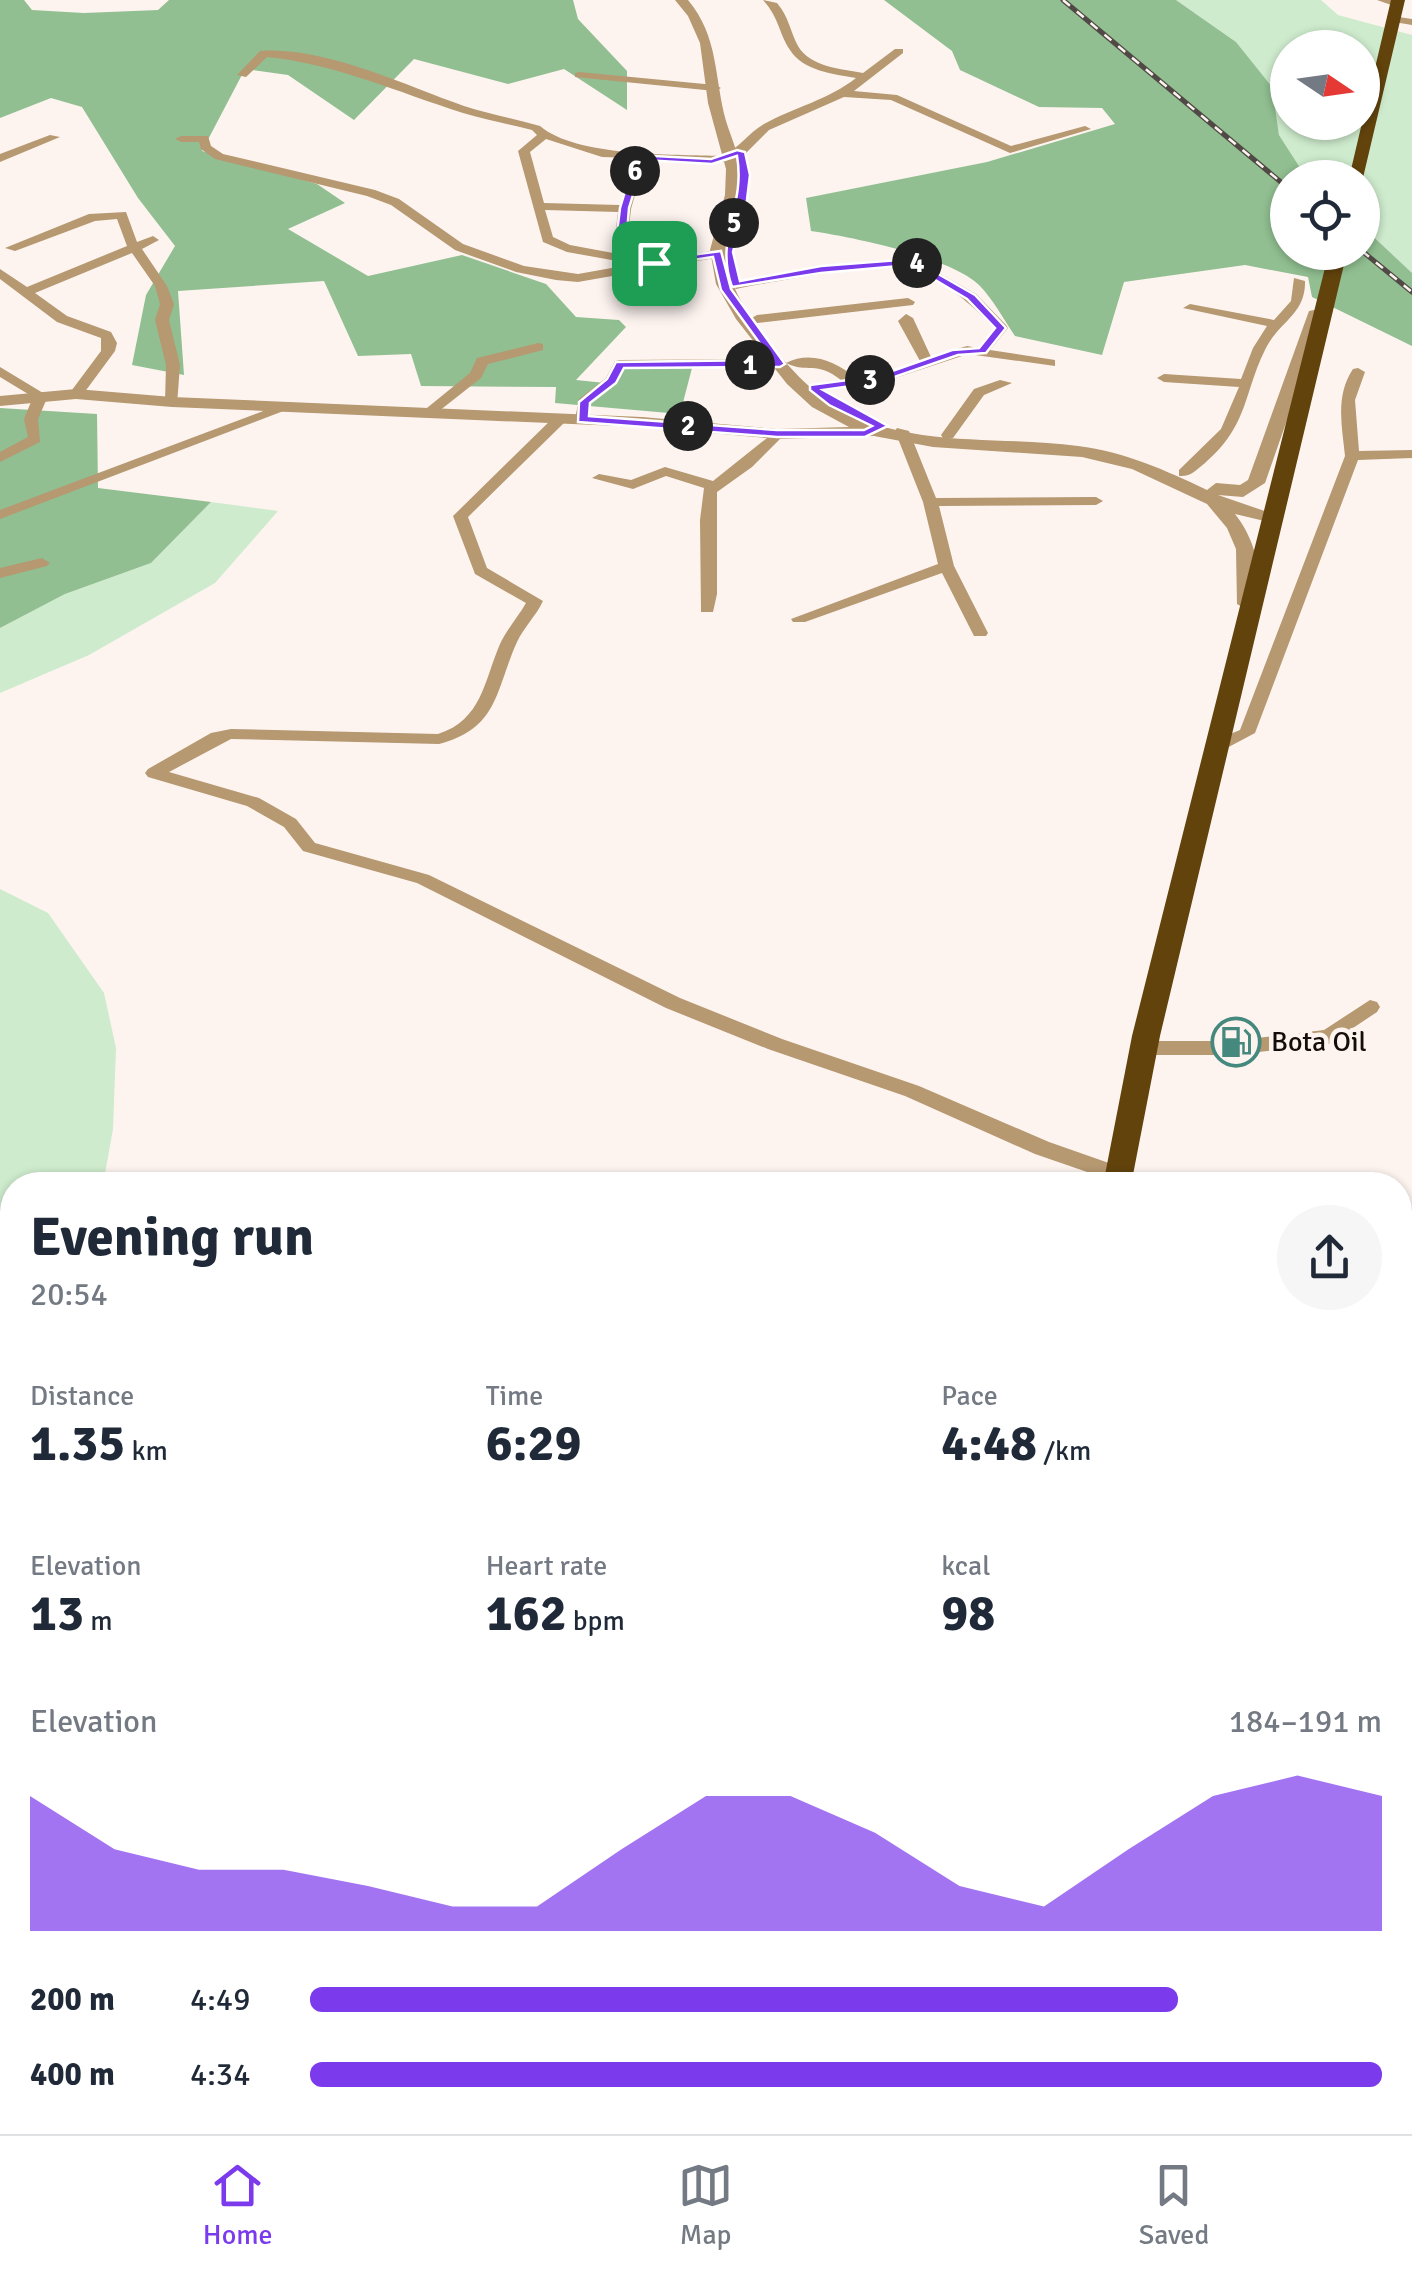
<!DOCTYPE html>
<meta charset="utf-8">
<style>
body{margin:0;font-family:Signika,sans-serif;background:#f6f6f7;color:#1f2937;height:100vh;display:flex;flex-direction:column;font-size:38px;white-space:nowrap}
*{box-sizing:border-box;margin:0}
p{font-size:32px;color:#747a83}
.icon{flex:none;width:55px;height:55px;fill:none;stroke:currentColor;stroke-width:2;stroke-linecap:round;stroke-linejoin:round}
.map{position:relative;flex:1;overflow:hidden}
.sheet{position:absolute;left:0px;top:1172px;width:1412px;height:962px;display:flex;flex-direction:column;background:#fff;border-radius:40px 40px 0 0;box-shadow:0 2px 8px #0004}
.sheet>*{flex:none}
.needle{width:65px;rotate:103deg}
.fabs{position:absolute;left:1270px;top:30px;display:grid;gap:20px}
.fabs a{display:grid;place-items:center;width:110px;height:110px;border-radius:50%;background:#fff;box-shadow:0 2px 8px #0004;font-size:50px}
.pin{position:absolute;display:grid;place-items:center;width:85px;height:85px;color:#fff;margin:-42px;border-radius:20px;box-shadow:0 5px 15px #0006}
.km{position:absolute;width:50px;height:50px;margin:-25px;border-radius:50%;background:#222;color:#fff;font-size:28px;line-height:50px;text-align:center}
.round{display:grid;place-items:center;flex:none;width:105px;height:105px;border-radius:52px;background:#f6f6f7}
.head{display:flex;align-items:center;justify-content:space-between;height:170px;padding:0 30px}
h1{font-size:55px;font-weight:800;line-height:75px}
.metrics{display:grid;grid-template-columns:repeat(3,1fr);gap:15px;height:170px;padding:10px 30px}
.metrics div{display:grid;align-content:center}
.metrics b{font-size:50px;font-weight:800}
.metrics small{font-size:28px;font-weight:400}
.metrics p{font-size:28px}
.chart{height:280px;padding:20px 30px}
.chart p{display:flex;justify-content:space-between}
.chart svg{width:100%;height:180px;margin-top:10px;fill:#7c3aed;opacity:.7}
ul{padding:0 30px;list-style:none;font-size:32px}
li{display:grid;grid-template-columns:160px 120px 1fr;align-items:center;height:75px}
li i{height:25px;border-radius:12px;background:#7c3aed}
.menu{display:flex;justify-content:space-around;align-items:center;height:140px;border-top:2px solid #e0e1e3;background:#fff;font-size:28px;color:#747a83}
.menu a{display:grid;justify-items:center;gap:5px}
.menu .current{color:#7c3aed}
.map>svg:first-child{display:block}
.green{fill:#ceebcd;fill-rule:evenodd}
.forest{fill:#91bf91}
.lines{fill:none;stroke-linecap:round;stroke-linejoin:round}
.minor{fill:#b69871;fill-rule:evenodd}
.tertiary{fill:#b69871;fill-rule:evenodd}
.trunk{fill:#62430c;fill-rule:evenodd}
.rail-casing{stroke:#514945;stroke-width:5}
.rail{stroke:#fdf4f0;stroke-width:2.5;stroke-dasharray:9;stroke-linecap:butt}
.route{fill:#7c3aed;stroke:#fff;stroke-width:2.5;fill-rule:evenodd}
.labels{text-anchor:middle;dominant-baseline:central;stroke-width:9;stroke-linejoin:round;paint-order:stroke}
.poi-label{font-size:28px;fill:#150d0a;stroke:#fdf4f0;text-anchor:start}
</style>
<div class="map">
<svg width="1412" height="2134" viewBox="0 0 1412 2134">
<rect width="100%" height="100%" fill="#fdf4f0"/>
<g class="green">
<path d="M1176,0H1321L1338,15L1412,35V273L1363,227L1362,178L1306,177L1279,135L1271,87L1236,42ZM1288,48H1362V122H1288Z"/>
<path d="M211,502L278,511L215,583L89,655L0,693V628L65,594L151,563Z"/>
<path d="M0,889L48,913L104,993L116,1048L113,1129L103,1185H12V1537L0,1526Z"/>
<path d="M1412,1455V1856L1400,1853V1465Z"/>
<path d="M324,2123H534V2134H322Z"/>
</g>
<g class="forest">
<path d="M0,0H24L32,10L84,13L158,10L169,0H573L578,19L627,71V110L564,69L508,84L414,59L354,120L288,75L245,69L202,151L317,184L345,203L288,229L368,276L462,255L546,284L576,317L619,320L626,327L576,380L615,384L621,366L692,368L680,414L555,403L556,387L421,386L411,354L358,356L324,281L178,291L184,375L132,365L146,295L175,246L138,198L82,107L51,98L0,118Z"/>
<path d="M884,0H1176L1236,42L1272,87L1279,135L1306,177L1288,178V252H1362L1363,227L1412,273V346L1312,297L1308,277L1245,265L1124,282L1102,355L1015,336C1004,320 993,299 979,285C950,257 852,237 811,231L806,198L987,162L1115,124L1102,108L1039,107L960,70L952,51Z"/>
<path d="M0,408L97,414L98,488L211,502L151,563L65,594L0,628Z"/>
</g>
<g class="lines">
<g class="minor">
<path d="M763,0L777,3C789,17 790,31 798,46C810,67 842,69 863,73L895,49H903V53L854,91L897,95L1011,146L1085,126L1091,129L1010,153L891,100L844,97L769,130L745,154L726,162L645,159L631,209L626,255L648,262L728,248L734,252L732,255L578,282L556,280L516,272L455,250L391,205L367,196L215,159L201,149L199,142H181L175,139L181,136H208L211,146L223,154L375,190L399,199L463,244L524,266L578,274L634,264L567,252L543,242L518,151L537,135L532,130C509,124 486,120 463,113C397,92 336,64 267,57L246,77L237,75L260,51C324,46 404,85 464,106C489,114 515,119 540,126C576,157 673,154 721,156C739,149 748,133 764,124C795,107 828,100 856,78C834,74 803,71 790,50C778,32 780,19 763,0ZM546,139L602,157L634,158L620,205L544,203L530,152ZM545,210L618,212L613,253L570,245L553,237Z"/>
<path d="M1377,0H1394L1402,4L1397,7Z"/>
<path d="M1392,16L1412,19V25L1388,21V17Z"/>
<path d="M579,72L715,85L721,88L715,91L575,77V73Z"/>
<path d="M50,135L60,137L0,162V154Z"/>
<path d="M126,212L137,242L153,236L159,240L142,249L167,286L174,304L169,320L180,365L177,405L165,402L166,365L155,320L160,304L155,286L132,253L35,293L67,316L111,332L117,343L115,351L81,397L76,398L69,394L101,351V338L57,322L0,279V269L27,287L127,246L117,219L95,221L15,251L5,248L89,214Z"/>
<path d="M912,258L976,294L1006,325L1008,328L990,350L1055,360V366L968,354L880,383L814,392L807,388L809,385L841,380C816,360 808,374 786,363L780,367L625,368L617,383L591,403L587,422L575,419L579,399L606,378L615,361L620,360L780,359L786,363C811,350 836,362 856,378L878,375L920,361L898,321L906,314L913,318L931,357L967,346L978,348L994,328C971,304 945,281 913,268C891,259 766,283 736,289L730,285L821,266Z"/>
<path d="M1294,278L1305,281C1306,313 1281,321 1267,346C1243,392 1250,424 1205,463C1196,470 1191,477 1179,476V470L1221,429L1239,387L1164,382L1157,378L1164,374L1241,379L1253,348L1267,326L1183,308L1190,304L1274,320L1291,301Z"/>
<path d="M908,298L915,302L913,305L757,323L750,319L757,315Z"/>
<path d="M538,343L543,344V350L488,364L481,378L434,415L422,412L470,373L477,358Z"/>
<path d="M0,367L48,396L38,419L40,442L0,462V452L28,437L24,419L33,397L0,377Z"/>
<path d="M1358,368L1365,372L1355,400L1359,451L1412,450V458L1358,460L1255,733L1223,750H1211L1208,746L1211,742L1240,730L1345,456C1342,426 1335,396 1353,369Z"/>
<path d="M1000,380L1012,383L984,395L953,438H943L941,435L974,389Z"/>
<path d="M282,404L294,407L0,519V510Z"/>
<path d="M561,414L568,418L566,421L468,517L487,568L543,601C536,616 524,627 517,642C495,691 499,728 439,744L231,739L169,772L259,798L296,819L315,843L429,875L680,998L782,1039L919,1086L1049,1142L1126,1169L1129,1175L1126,1181L1119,1183L1035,1154L905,1096L768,1049L666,1008L417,883L303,851L284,827L247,806L148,777L145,773L148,769L211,733L231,729L438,734C482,720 484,681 500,644C507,629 518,617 526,603L475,574L453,516L556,415Z"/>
<path d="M897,428L909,431L936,498L1096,497L1103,501L1096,505L939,506L954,566L988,633L986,636H974L942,573L805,622H793L791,619L938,564L923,502L895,431Z"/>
<path d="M777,430L784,434L782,437L752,467L717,492V594L713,612H701L700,520L704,488L666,476L633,489L592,478L599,474L631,480L665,467L713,481Z"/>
<path d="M42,558L50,563L47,566L0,578V568Z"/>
<path d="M1370,1000L1377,1002L1380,1007L1377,1012L1329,1044L1231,1055H1144L1134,1048L1144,1041H1231L1324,1030Z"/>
<rect x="1400" y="2047" width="12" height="30"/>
</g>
<path class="tertiary" d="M675,0H688C719,37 714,77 726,121C732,140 741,159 742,180C742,205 726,228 726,254C725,298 796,383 833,405C907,450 997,435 1078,446C1125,452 1165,470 1207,490L1216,483L1240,485L1248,480L1309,311L1323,308L1325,311L1265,483L1243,497L1218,495L1282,517L1273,523L1235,514C1255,539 1266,578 1254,608L1247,610L1237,604L1236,549L1227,528L1207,504L1132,469L1082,457L933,447L874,436L777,439L642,427L172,407L76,399L0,406V396L76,389L172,397L642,417L777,429L849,427L812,407L787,384L736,319L716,284L710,250L725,195L726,169L708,103L700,43L688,16Z"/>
<g class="trunk">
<path d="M1391,0H1405L1362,182V178H1349Z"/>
<path d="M1329,252H1347L1160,1036L1131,1185H1103L1132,1036Z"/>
<path d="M1136,2122H1176L1178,2134H1138Z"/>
</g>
<g class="rail-casing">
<g id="rail">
<path d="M1063,0L1288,188"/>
<path d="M1362,251L1412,292"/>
</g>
</g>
<use href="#rail" class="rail"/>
</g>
<path class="route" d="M737,150L745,152L750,175L747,200L733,252L740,281L821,266L912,259L975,295L1006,328L986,353L958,355L880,382L823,390L888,426L865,437H777L578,422L579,402L607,379L616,362L772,360L721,290L713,257L654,266L614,258L620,208L636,155L711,159ZM737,156C746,207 714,237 732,287L821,273L910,265L967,299L995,328L979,348L952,350L878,376L810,385V390L829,405L872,426L864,430H777L589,416L590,403L616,383L624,368L780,367L785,364L731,289L721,251L654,260L625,256L629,208L644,160L712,164Z"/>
<defs>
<g id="fuel-ring" transform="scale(2.5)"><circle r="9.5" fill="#fdf4f0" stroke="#45897e" stroke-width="1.5"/><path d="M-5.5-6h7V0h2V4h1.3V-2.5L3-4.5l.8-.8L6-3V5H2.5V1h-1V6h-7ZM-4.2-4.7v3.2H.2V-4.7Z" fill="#45897e"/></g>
</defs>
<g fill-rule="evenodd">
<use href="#fuel-ring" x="1236" y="1042"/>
</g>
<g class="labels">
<g class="poi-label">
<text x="1271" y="1042">Bota Oil</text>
</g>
</g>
</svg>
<div class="fabs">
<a><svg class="needle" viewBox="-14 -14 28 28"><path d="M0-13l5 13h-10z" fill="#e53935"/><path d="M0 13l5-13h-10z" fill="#747a83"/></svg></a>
<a><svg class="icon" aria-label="locate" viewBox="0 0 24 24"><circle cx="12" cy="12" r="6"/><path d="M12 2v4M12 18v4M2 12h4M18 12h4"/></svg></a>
</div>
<div class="pin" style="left:654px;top:263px;background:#1e9e55"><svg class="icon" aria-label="arrive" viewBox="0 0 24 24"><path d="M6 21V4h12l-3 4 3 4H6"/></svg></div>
<b class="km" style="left:750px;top:365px">1</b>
<b class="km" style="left:688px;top:426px">2</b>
<b class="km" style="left:870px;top:380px">3</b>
<b class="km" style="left:917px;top:263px">4</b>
<b class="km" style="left:734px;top:223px">5</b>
<b class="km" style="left:635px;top:171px">6</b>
<section class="sheet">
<div class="head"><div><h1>Evening run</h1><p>20:54</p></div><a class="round"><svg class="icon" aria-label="share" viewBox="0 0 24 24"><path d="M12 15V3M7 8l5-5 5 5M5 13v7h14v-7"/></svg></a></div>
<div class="metrics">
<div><p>Distance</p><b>1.35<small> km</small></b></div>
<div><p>Time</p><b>6:29</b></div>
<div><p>Pace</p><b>4:48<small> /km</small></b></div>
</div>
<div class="metrics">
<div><p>Elevation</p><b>13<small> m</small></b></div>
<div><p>Heart rate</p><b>162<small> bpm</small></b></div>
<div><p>kcal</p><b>98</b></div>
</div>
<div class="chart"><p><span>Elevation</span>184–191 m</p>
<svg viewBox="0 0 160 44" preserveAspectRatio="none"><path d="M0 44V11L10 24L20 29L30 29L40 33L50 38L60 38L70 24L80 11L90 11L100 20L110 33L120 38L130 24L140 11L150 6L160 11V44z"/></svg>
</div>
<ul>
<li><b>200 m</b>4:49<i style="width:81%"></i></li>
<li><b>400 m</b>4:34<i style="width:100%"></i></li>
</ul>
</section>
</div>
<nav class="menu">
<a class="current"><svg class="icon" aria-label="home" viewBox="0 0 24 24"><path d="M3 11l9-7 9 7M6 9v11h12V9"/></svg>Home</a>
<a><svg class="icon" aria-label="map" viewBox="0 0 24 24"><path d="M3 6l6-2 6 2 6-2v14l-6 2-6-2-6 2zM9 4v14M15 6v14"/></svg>Map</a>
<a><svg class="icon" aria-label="saved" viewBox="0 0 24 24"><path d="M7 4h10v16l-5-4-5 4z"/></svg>Saved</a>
</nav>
